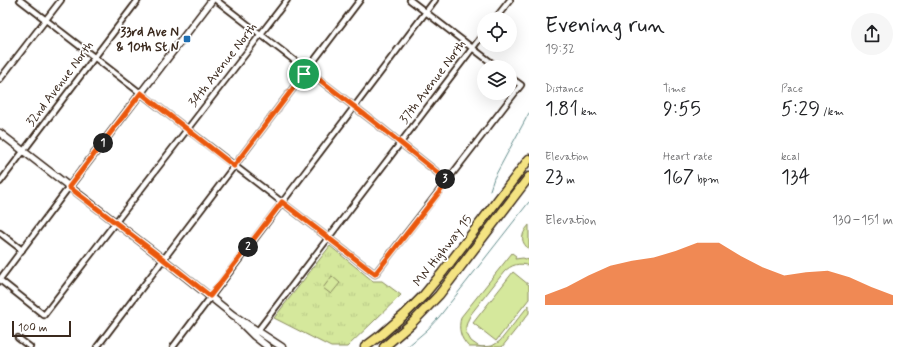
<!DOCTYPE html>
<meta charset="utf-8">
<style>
body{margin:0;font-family:Mynerve,sans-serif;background:#f6f6f6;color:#202124;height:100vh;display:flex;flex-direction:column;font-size:15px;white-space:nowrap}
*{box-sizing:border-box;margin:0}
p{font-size:13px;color:#757577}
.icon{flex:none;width:22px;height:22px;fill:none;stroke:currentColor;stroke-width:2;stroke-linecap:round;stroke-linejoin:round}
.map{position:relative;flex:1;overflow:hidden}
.side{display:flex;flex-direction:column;background:#fff;width:380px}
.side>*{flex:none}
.controls{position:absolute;left:477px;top:12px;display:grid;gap:8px}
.controls a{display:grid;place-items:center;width:40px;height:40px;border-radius:50%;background:#fff;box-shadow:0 4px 16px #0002;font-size:20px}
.scale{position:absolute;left:12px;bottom:10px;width:59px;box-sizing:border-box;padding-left:4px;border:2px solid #3b2a1e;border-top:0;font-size:11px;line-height:14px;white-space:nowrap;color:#3b2a1e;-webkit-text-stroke:3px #fff;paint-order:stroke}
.pin{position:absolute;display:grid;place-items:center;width:34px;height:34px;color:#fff;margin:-17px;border:2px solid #fff;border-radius:50%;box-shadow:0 1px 4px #0007}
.km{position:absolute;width:20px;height:20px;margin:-10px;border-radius:50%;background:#222;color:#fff;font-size:11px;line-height:20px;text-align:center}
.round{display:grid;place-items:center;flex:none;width:42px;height:42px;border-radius:21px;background:#f6f6f6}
.head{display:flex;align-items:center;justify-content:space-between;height:68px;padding:0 16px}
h1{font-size:22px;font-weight:600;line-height:30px}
.figures{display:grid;grid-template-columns:repeat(3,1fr);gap:6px;height:68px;padding:4px 16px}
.figures div{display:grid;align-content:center}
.figures b{font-size:20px;font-weight:600}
.figures small{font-size:11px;font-weight:400}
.figures p{font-size:11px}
.chart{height:112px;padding:8px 16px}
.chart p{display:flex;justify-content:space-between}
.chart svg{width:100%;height:72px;margin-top:4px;fill:#ea580c;opacity:.7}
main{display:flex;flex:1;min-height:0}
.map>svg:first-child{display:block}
.grass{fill:url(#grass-tufts);stroke:#88895d}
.park{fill:#d5e89c;stroke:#88895d}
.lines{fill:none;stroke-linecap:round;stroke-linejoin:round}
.stream{stroke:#638d8c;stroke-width:1}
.minor-casing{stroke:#3b2a1e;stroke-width:8}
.tertiary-casing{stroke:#3b2a1e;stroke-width:9}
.trunk-casing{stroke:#3b2a1e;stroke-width:11}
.minor{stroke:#fff;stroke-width:4.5}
.tertiary{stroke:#fff;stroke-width:6}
.trunk{stroke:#f4e382;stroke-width:8}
.route-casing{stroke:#fff;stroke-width:8}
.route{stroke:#ea580c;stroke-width:5}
.poi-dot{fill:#1f6fb2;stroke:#fff;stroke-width:1.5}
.labels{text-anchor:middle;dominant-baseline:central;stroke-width:3.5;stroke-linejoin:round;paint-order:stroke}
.poi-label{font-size:13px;font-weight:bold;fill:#3b2a1e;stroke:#fff;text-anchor:end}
.street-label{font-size:13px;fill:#3b2a1e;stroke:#fff}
</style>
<main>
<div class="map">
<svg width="529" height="347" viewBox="0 0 529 347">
<defs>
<pattern id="grass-tufts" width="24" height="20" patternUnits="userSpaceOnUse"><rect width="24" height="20" fill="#d5e89c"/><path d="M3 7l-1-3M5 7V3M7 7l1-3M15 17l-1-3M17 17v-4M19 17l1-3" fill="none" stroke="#b8c786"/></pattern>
</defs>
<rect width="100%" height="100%" fill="#fff"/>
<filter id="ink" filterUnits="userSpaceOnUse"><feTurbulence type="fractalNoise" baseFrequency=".025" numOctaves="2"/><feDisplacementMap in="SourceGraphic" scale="8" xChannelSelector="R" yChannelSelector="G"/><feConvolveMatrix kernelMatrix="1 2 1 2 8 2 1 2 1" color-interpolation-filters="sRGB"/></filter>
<g filter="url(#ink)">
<g class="grass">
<path d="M529,225V249C519,241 522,233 529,225Z"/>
<path d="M330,246L373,281H382L401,295L347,347H331L274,318Z"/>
</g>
<g class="park">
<path d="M512,253L516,256L515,259L523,258L529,260V266C519,262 511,265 504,272L471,314L468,320L466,326V330L467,334L471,341L478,346L482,347L492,346L497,343L500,341L529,305V313L502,347H469C460,338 458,329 461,317Z"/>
<path d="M513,272L529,285V299L496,341L473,323Z"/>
<path d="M332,276L340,283L331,294L323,288Z"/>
</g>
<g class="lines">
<g class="stream">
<path d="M490,190L494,178L529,113"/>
<path d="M407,347L427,330L439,317L529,202"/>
</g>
<g class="minor-casing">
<g id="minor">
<path d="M20,0L375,274L521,85L510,77"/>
<path d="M216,0L378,125L448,181"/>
<path d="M410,0L497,67"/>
<path d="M495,19L510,0"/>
<path d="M0,79L61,0"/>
<path d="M0,182L138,0"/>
<path d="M0,233L22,250"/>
<path d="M0,279L69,187"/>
<path d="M0,280L44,315L287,0"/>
<path d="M256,333L484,33"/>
<path d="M18,338L30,347"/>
<path d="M97,347L360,0"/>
<path d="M173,347L435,0"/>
</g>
</g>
<g class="tertiary-casing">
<g id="tertiary">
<path d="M0,133L163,259L233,315L282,347"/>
<path d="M69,187L212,0"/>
<path d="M238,320L254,336L268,347"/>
</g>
</g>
<g class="trunk-casing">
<g id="trunk">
<path d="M365,347L381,335L404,315L423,296L442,273L529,159"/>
<path d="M384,347L411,324L439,295L529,177"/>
</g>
</g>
<use href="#minor" class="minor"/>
<use href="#tertiary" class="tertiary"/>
<use href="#trunk" class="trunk"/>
</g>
</g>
<g class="lines" filter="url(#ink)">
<g class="route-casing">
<path id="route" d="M307,70L378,125L448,181L375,274L282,202L210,296L163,259L69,187L141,93L234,166Z"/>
</g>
<use href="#route" class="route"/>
</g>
<rect class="poi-dot" x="183" y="35" width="8" height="8" rx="2"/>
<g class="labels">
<g class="poi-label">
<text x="179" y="32">33rd Ave N<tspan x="179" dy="15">&amp; 10th St N</tspan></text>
</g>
<g class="street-label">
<text transform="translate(223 65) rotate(-52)">34th Avenue North</text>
<text transform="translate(433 82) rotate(-53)">37th Avenue North</text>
<text transform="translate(60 84) rotate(-53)">32nd Avenue North</text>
<text transform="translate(443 251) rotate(-52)">MN Highway 15</text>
</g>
</g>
</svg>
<div class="controls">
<a><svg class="icon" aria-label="locate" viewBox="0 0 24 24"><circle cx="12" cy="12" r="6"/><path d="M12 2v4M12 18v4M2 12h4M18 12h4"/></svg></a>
<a><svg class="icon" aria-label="layers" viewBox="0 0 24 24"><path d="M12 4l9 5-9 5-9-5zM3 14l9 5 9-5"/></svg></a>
</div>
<div class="scale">100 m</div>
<div class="pin" style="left:304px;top:74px;background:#1e9e55"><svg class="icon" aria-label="arrive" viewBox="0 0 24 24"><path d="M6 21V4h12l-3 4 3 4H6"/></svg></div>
<b class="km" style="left:103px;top:143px">1</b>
<b class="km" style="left:248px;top:247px">2</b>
<b class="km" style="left:445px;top:179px">3</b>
</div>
<section class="side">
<div class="head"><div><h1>Evening run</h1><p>19:32</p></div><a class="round"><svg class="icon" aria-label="share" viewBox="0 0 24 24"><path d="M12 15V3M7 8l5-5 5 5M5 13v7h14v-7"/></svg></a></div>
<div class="figures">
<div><p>Distance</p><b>1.81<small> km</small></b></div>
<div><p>Time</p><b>9:55</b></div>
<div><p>Pace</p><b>5:29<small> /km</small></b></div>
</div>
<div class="figures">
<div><p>Elevation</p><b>23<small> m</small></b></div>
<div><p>Heart rate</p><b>167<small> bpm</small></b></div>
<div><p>kcal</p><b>134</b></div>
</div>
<div class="chart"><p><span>Elevation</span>130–151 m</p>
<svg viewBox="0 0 160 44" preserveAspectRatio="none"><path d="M0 44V38L10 33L20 26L30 20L40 17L50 15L60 11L70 6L80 6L90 14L100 21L110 26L120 24L130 23L140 27L150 33L160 38V44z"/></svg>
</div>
</section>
</main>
